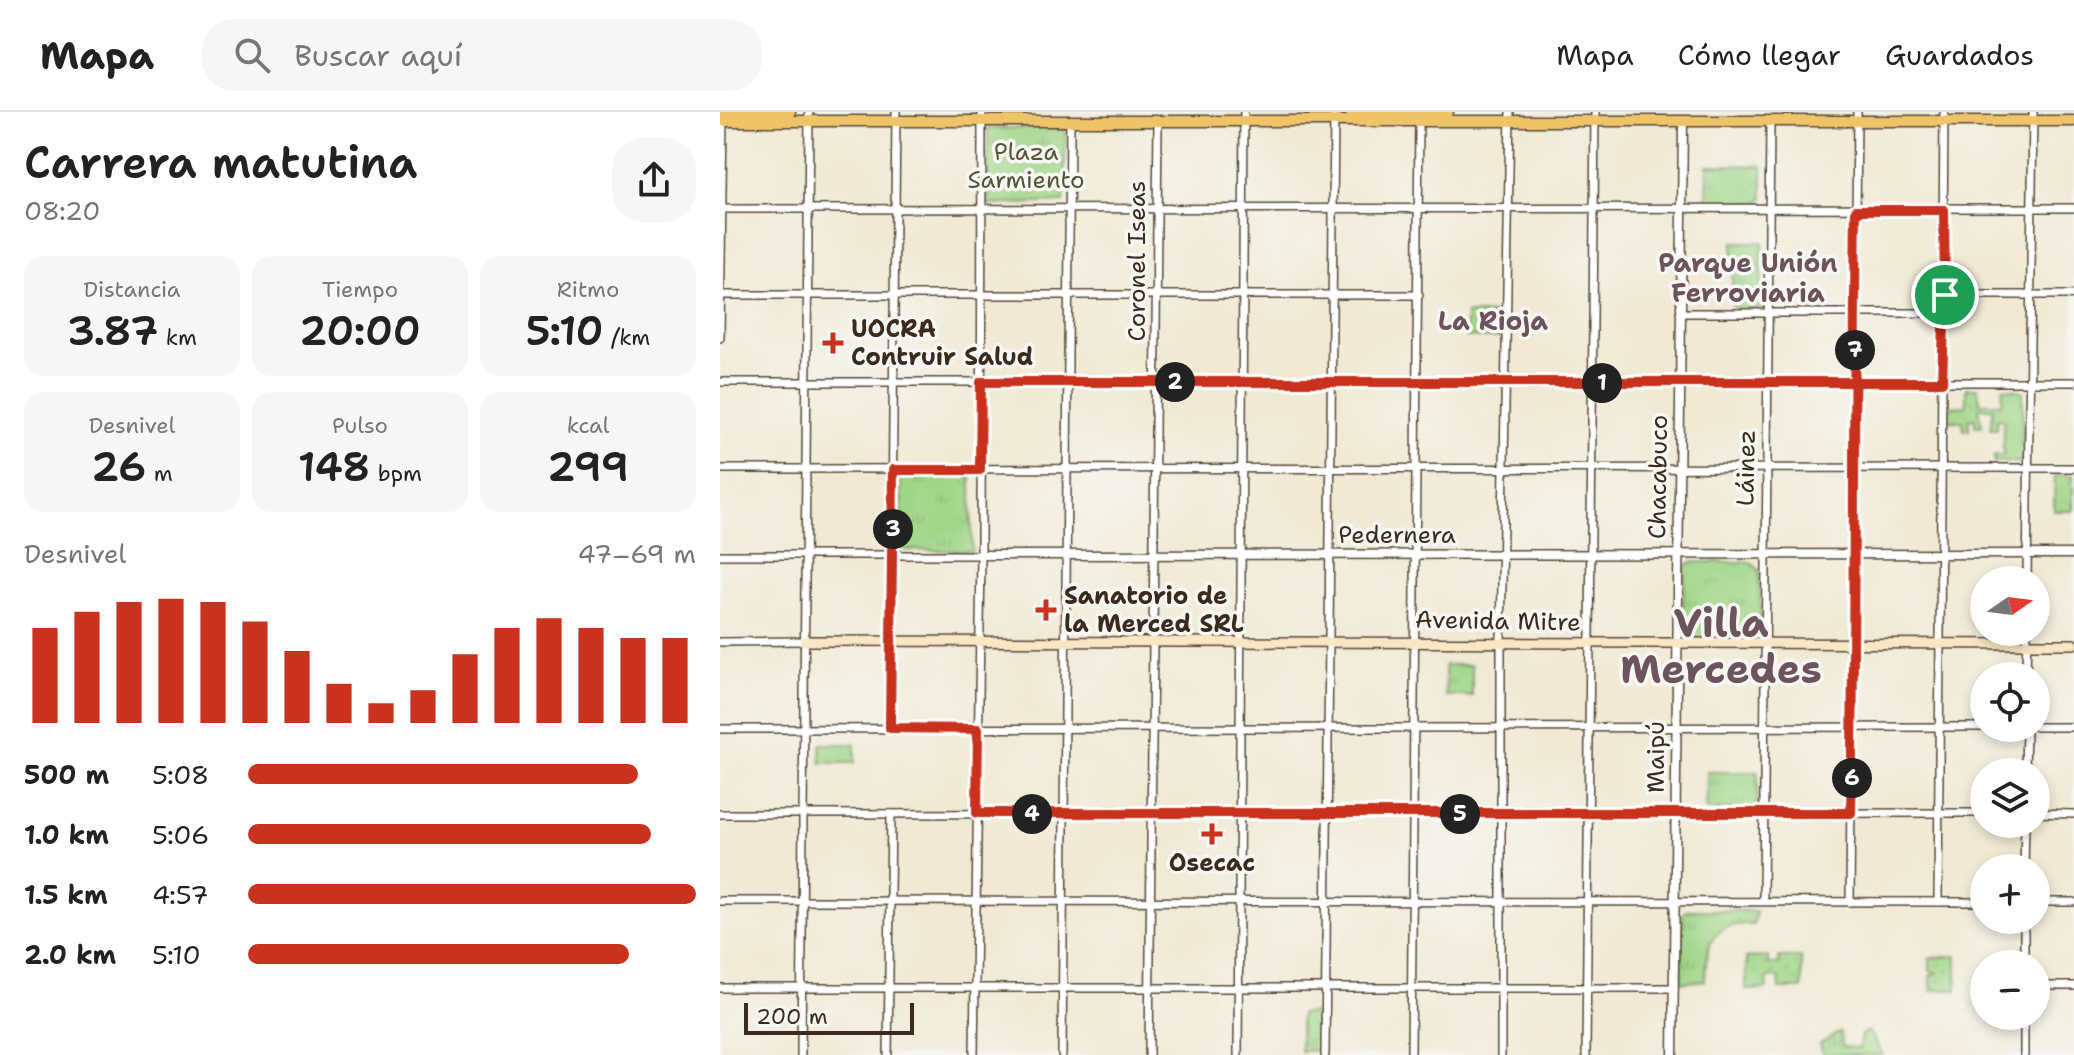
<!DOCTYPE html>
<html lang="es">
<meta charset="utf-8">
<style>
body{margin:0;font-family:"Shantell Sans",sans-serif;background:#f6f6f6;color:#222;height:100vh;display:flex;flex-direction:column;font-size:30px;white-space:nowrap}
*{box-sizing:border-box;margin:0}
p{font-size:26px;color:#767676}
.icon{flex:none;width:44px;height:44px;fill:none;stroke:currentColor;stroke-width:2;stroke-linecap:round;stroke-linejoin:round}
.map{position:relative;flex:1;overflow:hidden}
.drawer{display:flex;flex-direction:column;background:#fff;width:720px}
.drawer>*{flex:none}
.needle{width:52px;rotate:76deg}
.buttons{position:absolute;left:1250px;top:454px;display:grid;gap:16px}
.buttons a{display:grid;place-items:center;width:80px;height:80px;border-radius:50%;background:#fff;box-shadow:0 4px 12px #0003;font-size:40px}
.scale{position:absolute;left:24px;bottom:20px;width:170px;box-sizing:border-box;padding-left:8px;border:4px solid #3b2a1e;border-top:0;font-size:22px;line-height:28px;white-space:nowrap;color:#3b2a1e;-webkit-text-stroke:6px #f6f6f2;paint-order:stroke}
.pin{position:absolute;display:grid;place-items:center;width:68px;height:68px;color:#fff;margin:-34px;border:4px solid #fff;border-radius:50%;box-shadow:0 2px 8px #0007}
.km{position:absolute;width:40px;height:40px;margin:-20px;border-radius:50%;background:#222;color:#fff;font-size:22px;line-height:40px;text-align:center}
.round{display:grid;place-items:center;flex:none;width:84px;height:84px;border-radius:32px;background:#f6f6f6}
.head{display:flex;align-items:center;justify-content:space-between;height:136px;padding:0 24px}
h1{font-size:44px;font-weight:600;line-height:60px}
.figures{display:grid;grid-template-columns:repeat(3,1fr);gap:12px;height:136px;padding:8px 24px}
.figures div{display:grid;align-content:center;border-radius:20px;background:#f6f6f6;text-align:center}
.figures b{font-size:40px;font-weight:600}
.figures small{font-size:22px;font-weight:400}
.figures p{font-size:22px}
.chart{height:224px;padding:16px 24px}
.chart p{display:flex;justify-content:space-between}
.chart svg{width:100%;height:144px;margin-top:8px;stroke:#c8321e;stroke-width:6}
ul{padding:0 24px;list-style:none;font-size:26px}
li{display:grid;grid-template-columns:128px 96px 1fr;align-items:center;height:60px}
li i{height:20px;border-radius:10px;background:#c8321e}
header{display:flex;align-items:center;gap:48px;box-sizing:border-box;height:112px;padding:0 40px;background:#fff;border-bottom:2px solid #e0e0e0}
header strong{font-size:38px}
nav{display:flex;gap:44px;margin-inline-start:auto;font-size:28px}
.search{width:560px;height:72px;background:#f6f6f6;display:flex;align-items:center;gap:20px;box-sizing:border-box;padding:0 28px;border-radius:32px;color:#767676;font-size:30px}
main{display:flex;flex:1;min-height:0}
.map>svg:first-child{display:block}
.grass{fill:url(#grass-tufts);stroke:#6d8052;stroke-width:2}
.garden{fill:url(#garden-dots);stroke:#6d8052;stroke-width:2}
.pitch{fill:#9fd586;stroke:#6d8052;stroke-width:2}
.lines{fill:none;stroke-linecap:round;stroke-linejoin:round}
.minor-casing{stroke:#564739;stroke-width:10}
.tertiary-casing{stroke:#564739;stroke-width:11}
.secondary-casing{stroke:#564739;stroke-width:12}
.primary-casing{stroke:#564739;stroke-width:13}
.minor{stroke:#fff;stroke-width:7}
.tertiary{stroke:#fff;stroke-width:8}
.secondary{stroke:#f9e7c3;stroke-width:9}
.primary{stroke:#efc469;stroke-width:10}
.route-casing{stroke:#fff;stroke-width:16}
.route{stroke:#c8321e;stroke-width:10}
.poi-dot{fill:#c8321e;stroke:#f6f6f2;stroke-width:3}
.labels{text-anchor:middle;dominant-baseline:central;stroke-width:7;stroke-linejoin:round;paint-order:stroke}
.park-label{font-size:24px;fill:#545538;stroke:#f6f6f2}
.street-label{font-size:24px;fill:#3b2a1e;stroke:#f6f6f2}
.poi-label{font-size:24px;font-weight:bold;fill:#3b2a1e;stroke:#f6f6f2;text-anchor:start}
.neighbourhood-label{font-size:26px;font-weight:bold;fill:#6d535b;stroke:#f6f6f2}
.town-label{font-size:40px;font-weight:bold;fill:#6d535b;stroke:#f6f6f2}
</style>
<header>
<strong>Mapa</strong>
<div class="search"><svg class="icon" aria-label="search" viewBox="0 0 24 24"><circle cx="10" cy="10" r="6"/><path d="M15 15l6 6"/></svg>Buscar aquí</div>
<nav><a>Mapa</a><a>Cómo llegar</a><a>Guardados</a></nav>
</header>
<main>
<section class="drawer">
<div class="head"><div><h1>Carrera matutina</h1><p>08:20</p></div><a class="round"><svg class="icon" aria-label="share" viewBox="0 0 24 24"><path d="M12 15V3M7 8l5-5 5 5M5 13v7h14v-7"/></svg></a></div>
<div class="figures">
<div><p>Distancia</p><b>3.87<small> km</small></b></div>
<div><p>Tiempo</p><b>20:00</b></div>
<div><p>Ritmo</p><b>5:10<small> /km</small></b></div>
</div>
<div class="figures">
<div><p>Desnivel</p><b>26<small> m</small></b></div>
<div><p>Pulso</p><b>148<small> bpm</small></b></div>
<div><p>kcal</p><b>299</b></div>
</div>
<div class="chart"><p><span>Desnivel</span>47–69 m</p>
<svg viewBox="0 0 160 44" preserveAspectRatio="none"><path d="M5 44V15M15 44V10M25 44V7M35 44V6M45 44V7M55 44V13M65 44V22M75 44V32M85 44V38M95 44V34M105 44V23M115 44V15M125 44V12M135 44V15M145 44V18M155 44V18"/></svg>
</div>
<ul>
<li><b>500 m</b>5:08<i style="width:87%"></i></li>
<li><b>1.0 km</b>5:06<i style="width:90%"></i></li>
<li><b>1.5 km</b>4:57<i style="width:100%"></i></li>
<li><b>2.0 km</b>5:10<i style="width:85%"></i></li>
</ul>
</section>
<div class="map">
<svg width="1354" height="943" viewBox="0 0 1354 943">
<defs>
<pattern id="grass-tufts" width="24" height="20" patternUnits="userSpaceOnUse" patternTransform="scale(2)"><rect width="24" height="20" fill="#9fd586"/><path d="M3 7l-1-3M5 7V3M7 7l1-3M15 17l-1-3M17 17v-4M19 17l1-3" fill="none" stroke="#8ab773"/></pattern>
<pattern id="garden-dots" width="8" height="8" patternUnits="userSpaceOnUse" patternTransform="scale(2)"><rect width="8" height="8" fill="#9fd586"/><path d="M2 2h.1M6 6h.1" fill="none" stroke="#8ab773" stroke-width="1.8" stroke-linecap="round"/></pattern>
</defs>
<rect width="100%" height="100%" fill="#f6f6f2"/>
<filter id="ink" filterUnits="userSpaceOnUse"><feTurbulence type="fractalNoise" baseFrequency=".0125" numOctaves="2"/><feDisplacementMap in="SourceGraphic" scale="16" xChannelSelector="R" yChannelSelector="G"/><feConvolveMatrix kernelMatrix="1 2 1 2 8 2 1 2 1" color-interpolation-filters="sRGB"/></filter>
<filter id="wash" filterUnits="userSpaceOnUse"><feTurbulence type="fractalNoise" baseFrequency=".006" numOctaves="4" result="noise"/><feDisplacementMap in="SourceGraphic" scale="32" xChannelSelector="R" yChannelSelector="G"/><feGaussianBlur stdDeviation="1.8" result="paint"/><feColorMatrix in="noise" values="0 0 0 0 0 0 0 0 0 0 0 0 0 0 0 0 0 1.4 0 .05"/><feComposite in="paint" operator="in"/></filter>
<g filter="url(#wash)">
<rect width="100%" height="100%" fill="#f0e9d3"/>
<g class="grass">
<path d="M342,14L346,18L344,90L268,93V17Z"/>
<path d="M988,53L1043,54V86L1039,90H987Z"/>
<path d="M1013,130H1043L1040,197H1016L1012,194Z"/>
<path d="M746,202H780V226L746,225Z"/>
<path d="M1246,276H1257L1261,291H1282L1283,276L1303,279V347L1300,350H1274V343H1283V307L1277,306V316H1270L1273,296H1259L1262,314H1255V306L1249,307V318H1244L1243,309H1229V295L1246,294Z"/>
<path d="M184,363H251L252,439L185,438L181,434V367Z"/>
<path d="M1335,363H1353V399H1334Z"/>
<path d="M971,450H1031L1039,458L1041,513L1031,521L1033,525L969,526L971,520L962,513L965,455Z"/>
<path d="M725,553H752V584H726Z"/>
<path d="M987,660H1038L1037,693L1032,697L986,698Z"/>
<path d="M968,798L1036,799L1033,812C991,810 986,831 985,869L961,870L963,801Z"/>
<path d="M598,901V938L580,939V902Z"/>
<path d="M1148,919L1163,943H1103L1100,932L1120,920L1123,935L1139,936L1141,923Z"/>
</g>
<g class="garden">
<path d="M1237,844V878H1212L1210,864L1217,861L1210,859V846Z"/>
<path d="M1048,845V852H1059V845H1081L1082,877H1060L1059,865L1047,866V877L1026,878V846Z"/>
</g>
<rect class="pitch" x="101" y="632" width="34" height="19"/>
</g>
<g filter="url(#ink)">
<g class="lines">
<g class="minor-casing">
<g id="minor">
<path d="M0,97L1354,96"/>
<path d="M0,183H699"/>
<path d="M1225,183H1354"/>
<path d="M960,201H1224"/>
<path d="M0,226L3,6"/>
<path d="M0,270H1354"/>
<path d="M0,357L1354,356"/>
<path d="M0,443H261"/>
<path d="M1307,468L1313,0"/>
<path d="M0,530L85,529"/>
<path d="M1306,564L1307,520"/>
<path d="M1316,615H1354"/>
<path d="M170,616L176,0"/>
<path d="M0,617L1264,615"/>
<path d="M1305,660L1306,616"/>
<path d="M1316,701L1354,702"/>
<path d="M0,702L1264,701"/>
<path d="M1304,756L1305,712"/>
<path d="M0,789L1264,790"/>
<path d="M1043,789L1050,10"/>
<path d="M1130,790L1137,0"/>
<path d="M1218,790L1224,0"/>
<path d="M1316,790H1354"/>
<path d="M1304,852V808"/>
<path d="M1316,874H1354"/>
<path d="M0,876H954"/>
<path d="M1304,904V943"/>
<path d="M81,943L89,0"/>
<path d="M168,943L171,702"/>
<path d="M254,943L261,443L262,0"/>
<path d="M342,943L350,11"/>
<path d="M429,943L438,10"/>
<path d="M518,943L524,0"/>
<path d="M605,943L614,0"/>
<path d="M691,943L699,6"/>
<path d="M781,943V530L790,0"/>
<path d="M866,943L875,0"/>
</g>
</g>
<g class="tertiary-casing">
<g id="tertiary">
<path d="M261,443L1354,442"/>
<path d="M953,943L963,10"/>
</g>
</g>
<g class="secondary-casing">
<path id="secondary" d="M85,529L1354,532"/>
</g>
<g class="primary-casing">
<g id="primary">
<path d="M0,0H70"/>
<path d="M630,0H728"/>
<path d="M0,9H1354"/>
</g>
</g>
<use href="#minor" class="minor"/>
<use href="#tertiary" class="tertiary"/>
<use href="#secondary" class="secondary"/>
<use href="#primary" class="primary"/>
</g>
</g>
<g class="lines" filter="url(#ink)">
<g class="route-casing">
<path id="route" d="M1225,183L1222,270C901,270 581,270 261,270L260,358H173L170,616L258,617L257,701H1131C1135,500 1133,299 1136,98H1224L1225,183"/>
</g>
<use href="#route" class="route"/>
</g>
<g class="poi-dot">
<path d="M109 219h8v8h8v8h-8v8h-8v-8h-8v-8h8z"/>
<path d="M322 486h8v8h8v8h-8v8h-8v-8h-8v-8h8z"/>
<path d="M488 710h8v8h8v8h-8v8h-8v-8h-8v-8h8z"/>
</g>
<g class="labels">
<g class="park-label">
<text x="306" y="40">Plaza<tspan x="306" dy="28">Sarmiento</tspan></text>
</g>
<g class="street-label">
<text transform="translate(417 149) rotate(-90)">Coronel Iseas</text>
<text transform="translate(1026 356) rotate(-89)">Láinez</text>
<text transform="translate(938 365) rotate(-89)">Chacabuco</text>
<text x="677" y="423">Pedernera</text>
<text transform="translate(778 509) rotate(1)">Avenida Mitre</text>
<text transform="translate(936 645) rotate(-90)">Maipú</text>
</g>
<g class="poi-label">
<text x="131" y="217">UOCRA<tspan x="131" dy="28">Contruir Salud</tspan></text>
<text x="344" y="484">Sanatorio de<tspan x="344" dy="28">la Merced SRL</tspan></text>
<text x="492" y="751" text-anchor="middle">Osecac</text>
</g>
<g class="neighbourhood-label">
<text x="1028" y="150">Parque Unión<tspan x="1028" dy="30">Ferroviaria</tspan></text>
<text x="773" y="208">La Rioja</text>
</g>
<g class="town-label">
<text x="1001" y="511">Villa<tspan x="1001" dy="46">Mercedes</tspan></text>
</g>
</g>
</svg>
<div class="buttons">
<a><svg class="needle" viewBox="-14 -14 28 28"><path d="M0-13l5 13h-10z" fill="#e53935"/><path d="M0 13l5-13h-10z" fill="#767676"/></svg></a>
<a><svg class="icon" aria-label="locate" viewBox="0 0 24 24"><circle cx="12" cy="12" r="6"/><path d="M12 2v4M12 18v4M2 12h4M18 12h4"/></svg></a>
<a><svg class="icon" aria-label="layers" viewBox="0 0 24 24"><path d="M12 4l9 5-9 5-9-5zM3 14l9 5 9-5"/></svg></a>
<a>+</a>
<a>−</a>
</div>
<div class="scale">200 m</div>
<div class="pin" style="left:1225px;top:183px;background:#1e9e55"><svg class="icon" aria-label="arrive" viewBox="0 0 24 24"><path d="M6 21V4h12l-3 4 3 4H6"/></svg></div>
<b class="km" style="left:882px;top:271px">1</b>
<b class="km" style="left:455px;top:270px">2</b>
<b class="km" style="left:173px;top:417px">3</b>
<b class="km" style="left:312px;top:702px">4</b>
<b class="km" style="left:740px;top:702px">5</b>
<b class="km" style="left:1132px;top:666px">6</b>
<b class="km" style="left:1135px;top:238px">7</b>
</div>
</main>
